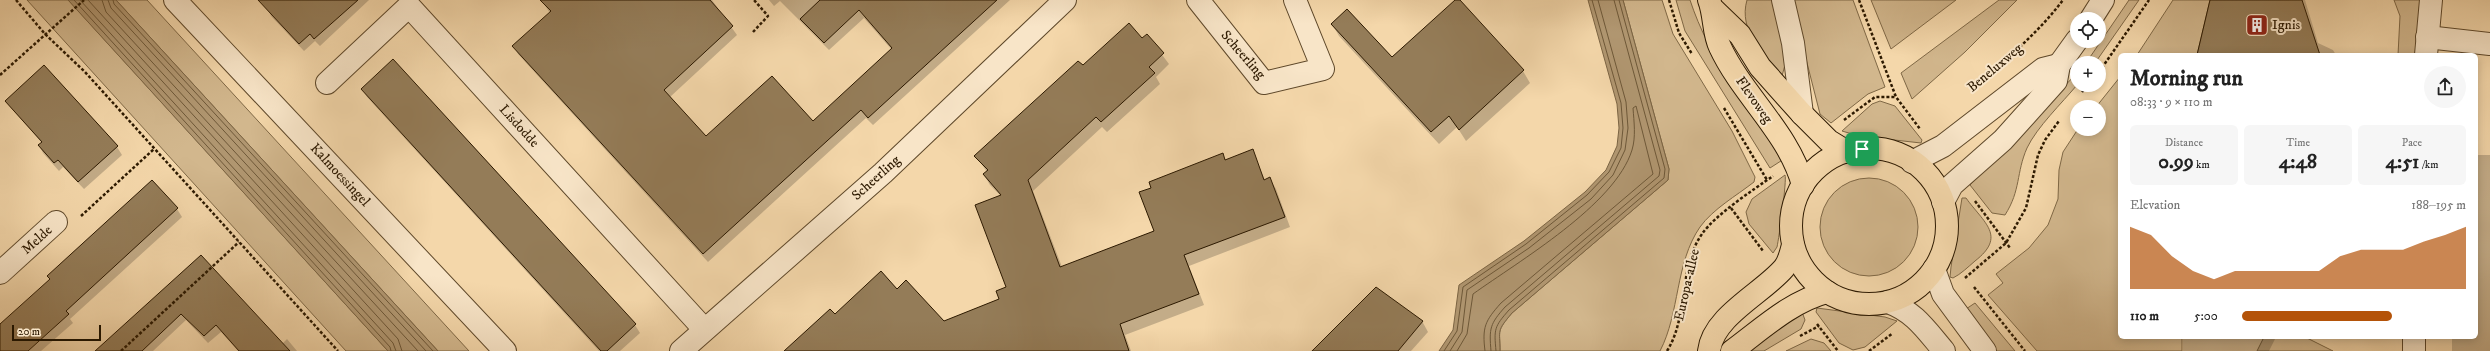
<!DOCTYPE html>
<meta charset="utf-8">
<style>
body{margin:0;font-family:"IM FELL DW Pica",serif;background:#f6f6f6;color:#222;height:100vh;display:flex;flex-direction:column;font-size:15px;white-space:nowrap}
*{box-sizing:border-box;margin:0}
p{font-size:13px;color:#767676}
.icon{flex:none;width:22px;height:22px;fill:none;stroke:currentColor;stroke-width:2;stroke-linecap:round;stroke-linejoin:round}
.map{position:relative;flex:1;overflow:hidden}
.sheet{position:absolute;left:2118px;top:53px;width:360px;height:286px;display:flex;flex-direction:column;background:#fff;border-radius:6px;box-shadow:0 2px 10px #0003}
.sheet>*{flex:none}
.fabs{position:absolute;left:2070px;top:12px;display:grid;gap:8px}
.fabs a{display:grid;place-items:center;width:36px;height:36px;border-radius:50%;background:#fff;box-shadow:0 2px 10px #0003;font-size:20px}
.scale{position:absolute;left:12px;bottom:10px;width:89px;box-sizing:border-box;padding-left:4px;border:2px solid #2c1900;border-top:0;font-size:11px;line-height:14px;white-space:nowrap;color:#2c1900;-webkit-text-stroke:3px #f8e5c8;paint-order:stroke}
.pin{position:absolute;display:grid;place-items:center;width:34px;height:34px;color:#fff;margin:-17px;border-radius:8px;box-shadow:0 2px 6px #0006}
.round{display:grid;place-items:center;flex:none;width:42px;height:42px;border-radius:21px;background:#f6f6f6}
.headline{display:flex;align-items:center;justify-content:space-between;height:68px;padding:0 12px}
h1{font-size:22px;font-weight:800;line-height:30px}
.metrics{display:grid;grid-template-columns:repeat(3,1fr);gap:6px;height:68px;padding:4px 12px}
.metrics div{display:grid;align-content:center;border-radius:6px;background:#f6f6f6;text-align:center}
.metrics b{font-size:20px;font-weight:800}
.metrics small{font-size:11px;font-weight:400}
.metrics p{font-size:11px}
.chart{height:112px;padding:8px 12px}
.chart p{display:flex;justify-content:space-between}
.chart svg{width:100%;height:72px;margin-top:4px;fill:#b45309;opacity:.7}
ul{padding:0 12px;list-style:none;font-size:13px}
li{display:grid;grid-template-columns:64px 48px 1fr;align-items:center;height:30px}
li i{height:10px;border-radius:5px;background:#b45309}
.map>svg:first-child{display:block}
.green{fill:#d2b78d;stroke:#7f6846}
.water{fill:#b09670;stroke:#7b6443}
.shadow{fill:#0003}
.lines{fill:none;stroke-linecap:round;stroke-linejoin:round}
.shore{stroke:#6e5838;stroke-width:1}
.building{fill:#947c58;stroke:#2c1900}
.minor-casing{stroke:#5e482a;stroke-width:24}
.major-casing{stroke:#2c1900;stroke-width:24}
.path{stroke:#2c1900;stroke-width:2.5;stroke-dasharray:3 2;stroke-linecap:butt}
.minor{stroke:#f8e5c8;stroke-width:22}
.major{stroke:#f4d7aa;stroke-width:22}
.labels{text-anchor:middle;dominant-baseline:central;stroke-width:4;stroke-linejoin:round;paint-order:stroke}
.poi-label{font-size:14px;fill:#2c1900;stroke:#f8e5c8;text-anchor:start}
.street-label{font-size:14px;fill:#2c1900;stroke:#f8e5c8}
</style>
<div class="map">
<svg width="2490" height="351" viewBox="0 0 2490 351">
<rect width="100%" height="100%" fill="#f4d7aa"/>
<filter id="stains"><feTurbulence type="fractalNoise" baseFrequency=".005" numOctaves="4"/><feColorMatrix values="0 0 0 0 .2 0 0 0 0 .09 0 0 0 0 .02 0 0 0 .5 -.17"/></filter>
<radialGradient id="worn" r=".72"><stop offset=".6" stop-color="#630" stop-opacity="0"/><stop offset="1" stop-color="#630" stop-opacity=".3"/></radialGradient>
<g class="green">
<path d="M27,0H68L71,3L388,351H346Z"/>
<path d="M116,0H147L469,351H438Z"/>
<path d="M1623,0H1662L1673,34L1732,131L1755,177L1754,182C1736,196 1713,209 1700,227C1675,263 1680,313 1660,351H1500C1500,329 1496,332 1512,313L1668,180L1669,169Z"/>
<path d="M1676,0H1690C1709,58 1748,110 1784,159L1770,168L1685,31Z"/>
<path d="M1747,0H1775L1786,61L1782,76C1764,55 1738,31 1747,0Z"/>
<path d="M1791,0H1853L1885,87L1868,94L1831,123L1820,114Z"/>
<path d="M1871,0H1956L1891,49Z"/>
<path d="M1999,0H2017L1965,52L1912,99L1901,73Z"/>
<path d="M2129,0H2139L2095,63H2086Z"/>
<path d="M2173,0H2210L2197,55H2137Z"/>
<path d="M2394,0H2420L2415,55H2398L2400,16Z"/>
<path d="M2077,73V85C2062,103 2037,127 2027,148C2016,173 2021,190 2005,215L1992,213L1970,185Z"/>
<path d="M2120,77V337H2182V351H2037L1988,295L2003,283L1996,274L2029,248L2048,225L2058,199L2059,170L2063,152L2078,129H2099V107H2096Z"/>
<path d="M1880,101L1895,106L1922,140L1921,143L1859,136L1842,131L1872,104Z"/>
<path d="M1785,175C1787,180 1779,238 1777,247L1773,253L1749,224L1746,212L1752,199Z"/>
<circle cx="1869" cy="227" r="49"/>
<path d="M1962,198H1966C1984,223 2007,236 1975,261C1968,267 1961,274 1953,278L1950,277L1951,267Z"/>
<path d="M1975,303L2015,351H1996L1966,309Z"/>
<path d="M1817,308L1885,317L1897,321L1865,347L1853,350L1839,343L1816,312Z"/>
<path d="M1802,312L1805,320L1801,329L1764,351H1747Z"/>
<path d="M2264,337H2305L2333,351H2257Z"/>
<path d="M1811,339L1824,343L1831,351H1786Z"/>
</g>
<g class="water">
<path d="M68,0H116L438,351H388Z"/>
<path d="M1588,0H1623L1669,169L1668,180L1512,313C1496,332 1500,329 1500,351H1439L1453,330L1459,285L1524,241L1585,192L1606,170L1617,146L1619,128L1617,104Z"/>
</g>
<g class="shadow">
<path d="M275,0H369L320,46L315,41L304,51L271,16L267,8Z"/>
<path d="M541,0H712L737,35L670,97L706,137L813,123L892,50L864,18L829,50L780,1L774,6L769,0H1010L873,125L866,118L708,262L518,54L514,46L550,13Z"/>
<path d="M1456,0H1459L1523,71L1530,83L1466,141L1457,127L1439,144L1339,36L1332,24L1391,59Z"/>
<path d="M2211,0H2305L2318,43L2333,50L2336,55H2198Z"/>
<path d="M1147,35L1169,64L1156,77L1160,84L1107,132L1102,127L1033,191L1062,267L1156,232L1153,188L1223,155L1226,160L1252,151L1265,180L1270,179L1276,189L1290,227L1189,266L1204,305L1125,335L1131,351H786L835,315L897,290L943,322L1001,300L1008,288L1001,196L990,185L984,175L987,172L976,156L1082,67L1142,40Z"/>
<path d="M362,89L635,325L640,333L620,351H599L367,97Z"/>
<path d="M6,102L117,147L122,155L84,189L63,167L59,171L43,153L39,145L42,143Z"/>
<path d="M2476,155H2490V351H2452V337H2476Z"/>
<path d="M177,209L182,217L70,319L73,323L41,351H0V326L51,280Z"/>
<path d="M201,257L282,344L287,339L297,351H238L221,332L208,343L186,320L153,351H122Z"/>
<path d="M1422,321L1428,332L1411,351H1311L1337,330Z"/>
<path d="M2276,337L2269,351H2183V337Z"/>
</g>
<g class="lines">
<g class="shore">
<path d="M74,0L390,347L391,351"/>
<path d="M80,0L393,343L396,351"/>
<path d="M88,0L398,339L402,351"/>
<path d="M102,0L106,12L418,351"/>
<path d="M108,0L111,8L426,351"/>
<path d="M113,0L114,4L433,351"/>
<path d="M1444,351L1457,331L1463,287L1526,244L1587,195L1609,172L1621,148L1623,128L1621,103L1592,0"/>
<path d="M1450,351L1462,332L1467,290L1529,248L1591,199L1613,175L1625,150L1628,128L1626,102L1598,0"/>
<path d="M1457,351L1467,334L1473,294C1519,261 1615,205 1632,150C1636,137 1634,122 1633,108L1636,106L1653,174L1501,303C1485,321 1482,327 1485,351"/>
<path d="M1491,351C1489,328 1490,324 1505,307L1659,176L1660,170L1614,0"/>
<path d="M1496,351C1494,329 1494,327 1509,310L1664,178L1665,169L1619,0"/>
</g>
</g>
<g class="building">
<path d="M258,0H358L314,39L310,34L299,44Z"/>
<path d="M540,0H710L733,26L664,90L706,136L772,76L813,121L892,48L859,10L824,43L800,19L820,0H997L868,118L861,110L703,254L512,46L551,11Z"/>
<path d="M1455,0H1460L1524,70L1459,130L1449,116L1431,132L1331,24L1347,9L1392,57Z"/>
<path d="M2210,0H2302L2320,55H2197Z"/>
<path d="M1129,23L1142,38L1147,34L1164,53L1149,67L1155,73L1101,122L1096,117L1028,180L1060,267L1154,231L1139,192L1151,188L1149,182L1223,153L1225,160L1253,149L1264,180L1270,177L1285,217L1184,255L1199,294L1120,324L1129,351H784L830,309L835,314L881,271L897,289L906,280L944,321L999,299L996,291L1006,287L975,205L1001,195L983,174L988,170L974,156L1078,61L1083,65Z"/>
<path d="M393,59L636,324L607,351H601L361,89Z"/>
<path d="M44,65L118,146L78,182L58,160L54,163L38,145L42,142L5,101Z"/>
<path d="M152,180L178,208L66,311L69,314L28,351H0V324L50,279L47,276Z"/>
<path d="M201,255L290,351H239L216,325L204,336L181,314L142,351H95Z"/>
<path d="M1376,287L1423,321L1398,351H1312Z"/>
</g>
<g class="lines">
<g class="minor-casing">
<g id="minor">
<path d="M175,0L505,351"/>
<path d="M1198,0L1264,83L1323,69L1295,0"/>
<path d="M1783,0L1793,43L1802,114"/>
<path d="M2091,19L2103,0"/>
<path d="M2427,37L2490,44"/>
<path d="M2426,55L2431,0"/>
<path d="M327,83L409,6L704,329"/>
<path d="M1912,162L1943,146L2043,69L2059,65"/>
<path d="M1943,202L1952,185L2003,140L2056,81L2059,65L2077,40"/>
<path d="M1934,269L1943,294L1985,351"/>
<path d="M0,273L56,222"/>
<path d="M1888,302C1915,312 1926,330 1944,351"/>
<path d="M681,351L883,173L1065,0"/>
<path d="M2414,351V337"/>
</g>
</g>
<g class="major-casing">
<g id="major">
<path d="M1709,0C1715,15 1713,33 1720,47C1743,96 1789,133 1803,185"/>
<path d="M1714,10L1740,35L1760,67L1802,114L1829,141L1847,152"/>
<circle cx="1869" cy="226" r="78"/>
<path d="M1709,351C1713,316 1763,293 1784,268C1789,262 1791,253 1793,245"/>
<path d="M1732,351C1762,329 1790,302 1827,292"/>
</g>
</g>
<g class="path">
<path d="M16,0L45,34L85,72L338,351"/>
<path d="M1669,0L1679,33L1692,54"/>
<path d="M1859,0L1896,97L1920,129"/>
<path d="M753,32L768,16L754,0"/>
<path d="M2099,72L2149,0"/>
<path d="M0,75L84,0"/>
<path d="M1978,83C2009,57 2038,33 2063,0"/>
<path d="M2082,92L2088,85"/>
<path d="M1724,108L1767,180"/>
<path d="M1844,120L1875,97H1896"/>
<path d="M1975,201L2010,248"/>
<path d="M1731,208L1763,251"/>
<path d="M81,216L154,149"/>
<path d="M1965,278L2006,243L2026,208L2038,155L2045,140L2059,121"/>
<path d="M1974,287L2025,351"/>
<path d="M1817,324L1838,351"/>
<path d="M1800,336L1819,326"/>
<path d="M121,351L239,242"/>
<path d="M1667,351C1689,316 1678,268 1702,234C1715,215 1753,190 1773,176"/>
<path d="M1869,351L1893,333"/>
</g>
<use href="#minor" class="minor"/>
<use href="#major" class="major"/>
</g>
<defs>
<g id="building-square" transform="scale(1.15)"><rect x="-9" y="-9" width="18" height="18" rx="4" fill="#8f2418" stroke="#f8e5c8"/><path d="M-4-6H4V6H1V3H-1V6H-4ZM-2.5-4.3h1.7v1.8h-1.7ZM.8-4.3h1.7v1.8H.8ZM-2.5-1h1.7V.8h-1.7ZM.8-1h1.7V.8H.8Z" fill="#fff"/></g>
</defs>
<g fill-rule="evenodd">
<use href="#building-square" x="2257" y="25"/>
</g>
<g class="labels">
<g class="poi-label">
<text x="2272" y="25">Ignis</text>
</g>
<g class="street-label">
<text transform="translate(1243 55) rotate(49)">Scheerling</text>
<text transform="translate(1995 68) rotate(-40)">Beneluxweg</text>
<text transform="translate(1754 100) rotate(55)">Flevoweg</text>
<text transform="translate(519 126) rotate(48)">Lisdodde</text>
<text transform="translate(340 175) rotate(47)">Kalmoessingel</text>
<text transform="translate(876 178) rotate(-42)">Scheerling</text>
<text transform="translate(37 240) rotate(-42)">Melde</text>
<text transform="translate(1687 285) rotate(-77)">Europa-allee</text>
</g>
</g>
<rect width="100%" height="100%" filter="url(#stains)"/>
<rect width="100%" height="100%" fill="url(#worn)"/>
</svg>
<div class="fabs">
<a><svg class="icon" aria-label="locate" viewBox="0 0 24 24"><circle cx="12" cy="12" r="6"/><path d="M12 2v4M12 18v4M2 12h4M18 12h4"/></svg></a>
<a>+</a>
<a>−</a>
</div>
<div class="scale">20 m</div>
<div class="pin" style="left:1862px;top:149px;background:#1e9e55"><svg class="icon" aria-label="arrive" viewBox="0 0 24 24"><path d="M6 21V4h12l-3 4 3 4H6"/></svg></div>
<section class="sheet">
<div class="headline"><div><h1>Morning run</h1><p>08:33 · 9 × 110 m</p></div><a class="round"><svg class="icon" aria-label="share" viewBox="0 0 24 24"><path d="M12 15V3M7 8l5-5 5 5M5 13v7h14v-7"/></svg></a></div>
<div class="metrics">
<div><p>Distance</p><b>0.99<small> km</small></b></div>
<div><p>Time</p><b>4:48</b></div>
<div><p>Pace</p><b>4:51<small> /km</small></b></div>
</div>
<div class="chart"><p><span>Elevation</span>188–195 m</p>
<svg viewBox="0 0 160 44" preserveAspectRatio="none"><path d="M0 44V6L10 11L20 24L30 33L40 38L50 33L60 33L70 33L80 33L90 33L100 24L110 20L120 20L130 20L140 15L150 11L160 6V44z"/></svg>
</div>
<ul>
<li><b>110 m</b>5:00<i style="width:67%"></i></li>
</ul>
</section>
</div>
